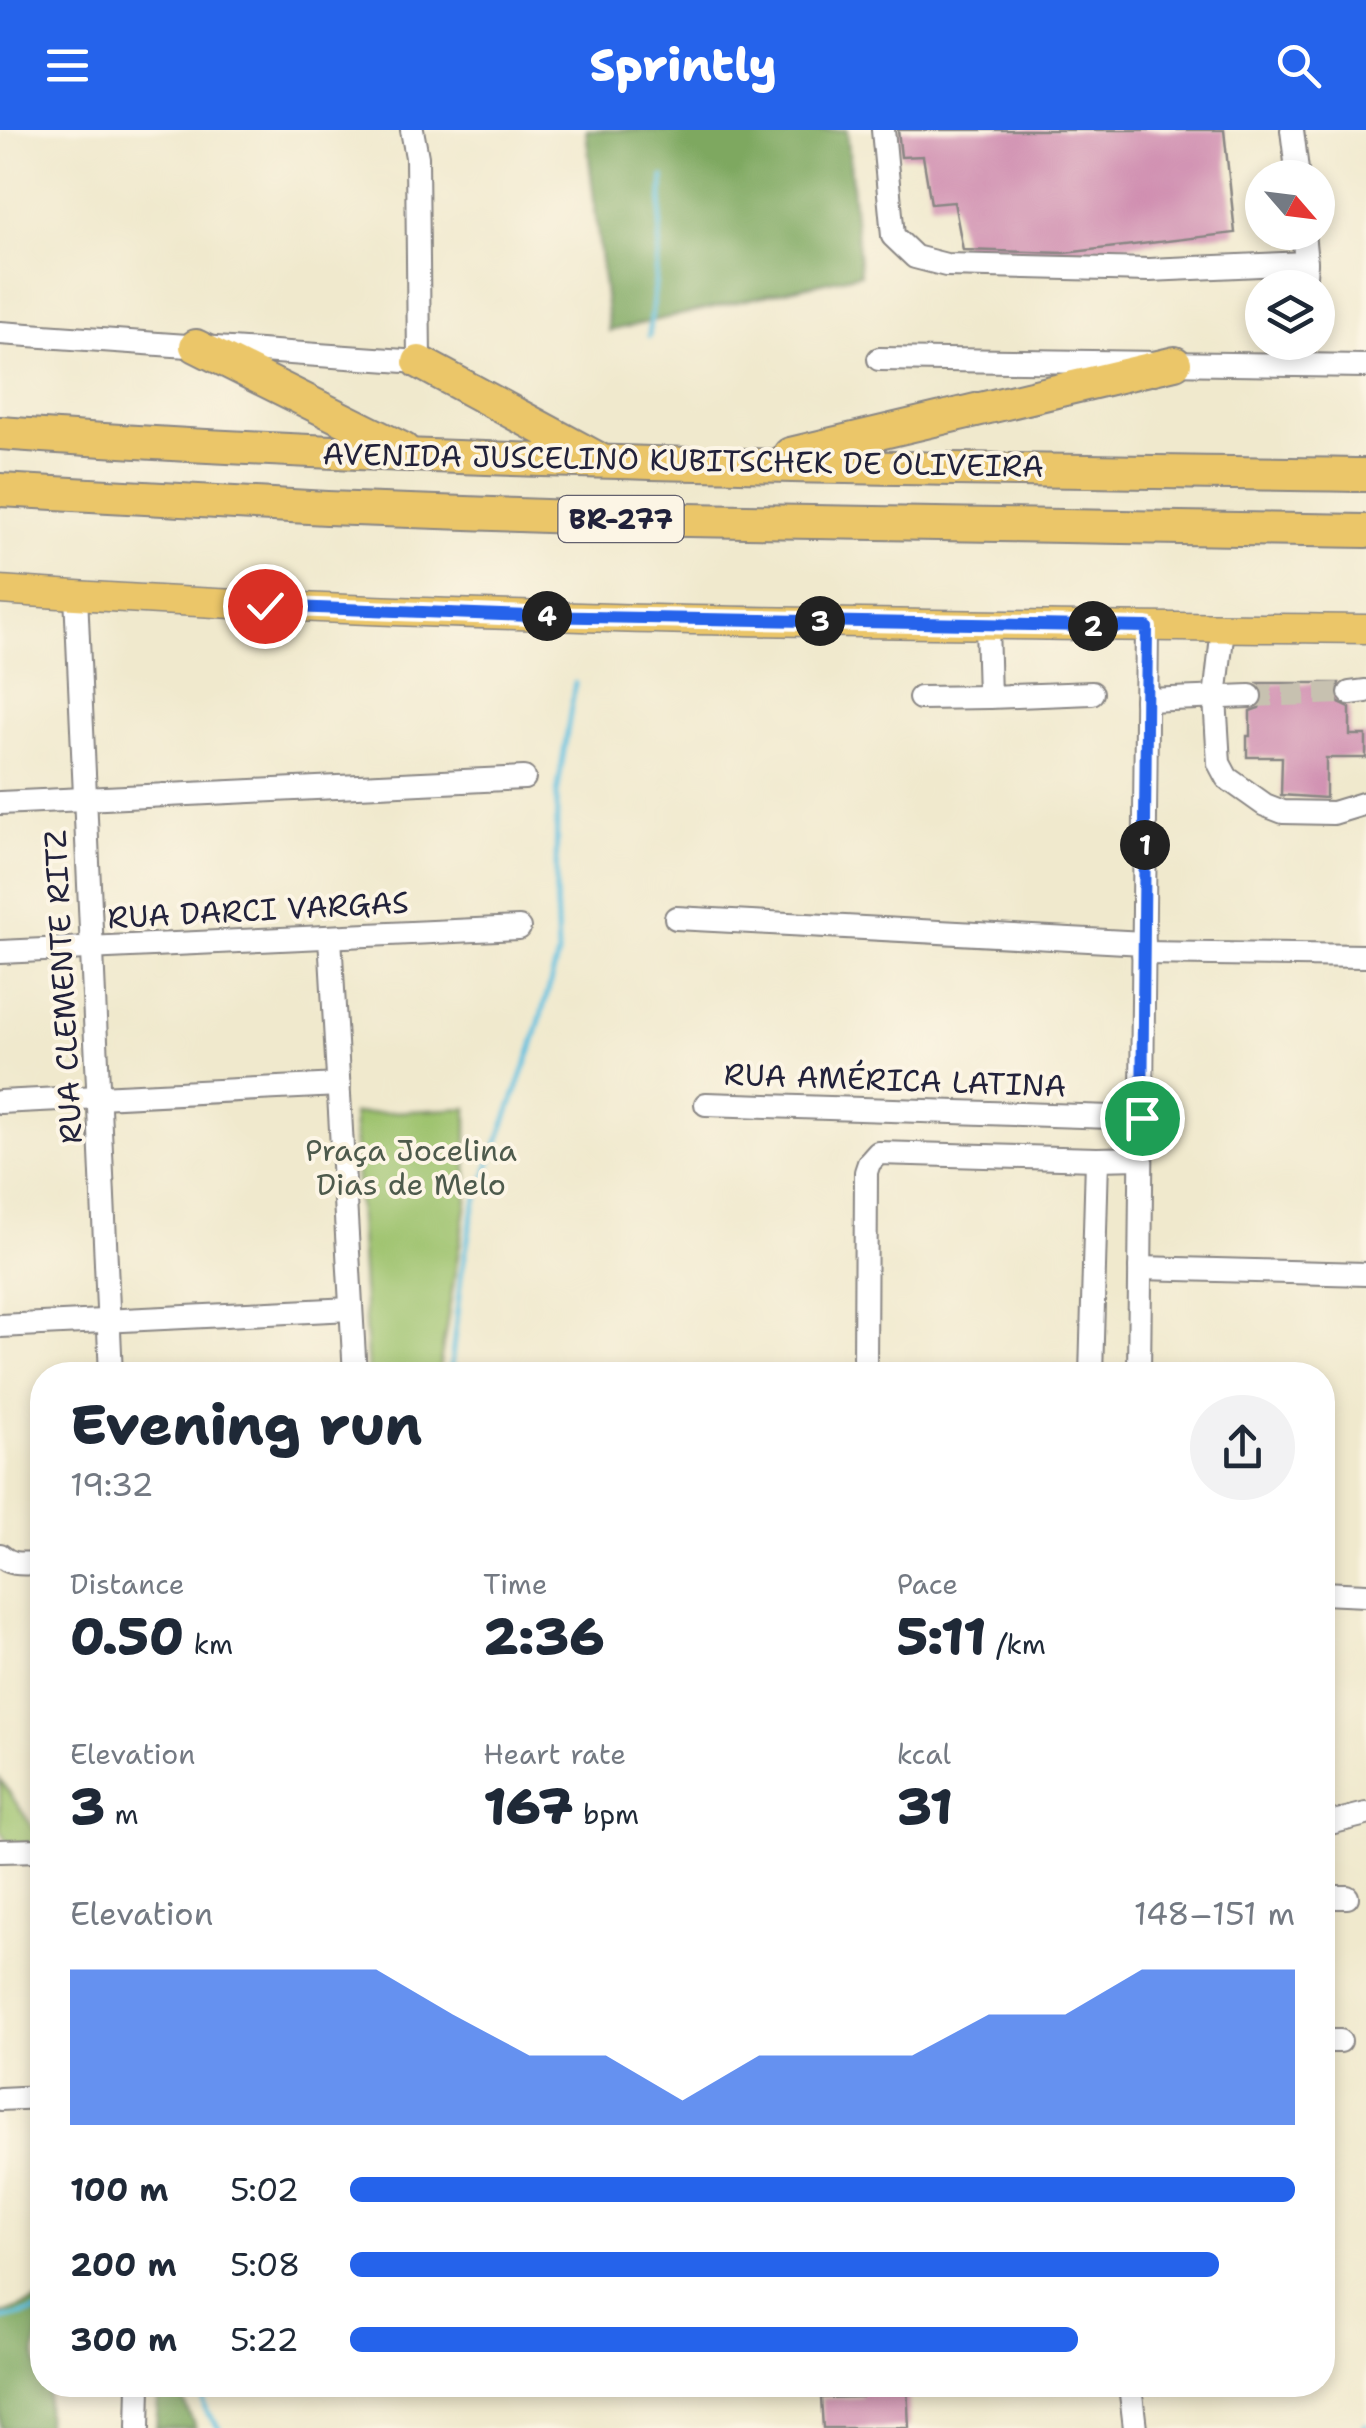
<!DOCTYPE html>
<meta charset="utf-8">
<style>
body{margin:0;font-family:"Shantell Sans",sans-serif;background:#f2f2f3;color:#1f2937;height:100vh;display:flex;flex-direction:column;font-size:38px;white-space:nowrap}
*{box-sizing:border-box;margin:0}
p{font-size:32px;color:#747a83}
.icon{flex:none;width:55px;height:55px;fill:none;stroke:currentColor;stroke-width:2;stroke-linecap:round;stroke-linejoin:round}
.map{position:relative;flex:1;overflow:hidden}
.details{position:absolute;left:30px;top:1232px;width:1305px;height:1035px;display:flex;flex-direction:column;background:#fff;border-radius:40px;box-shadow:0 5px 15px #0003}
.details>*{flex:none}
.needle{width:65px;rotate:118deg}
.fabs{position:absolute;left:1245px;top:30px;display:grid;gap:20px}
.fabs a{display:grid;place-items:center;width:90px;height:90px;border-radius:50%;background:#fff;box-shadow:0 5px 15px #0003;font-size:50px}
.pin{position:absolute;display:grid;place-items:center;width:85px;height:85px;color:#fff;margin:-42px;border:5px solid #fff;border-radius:50%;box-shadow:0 2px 10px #0007}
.km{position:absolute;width:50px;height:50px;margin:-25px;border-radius:50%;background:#222;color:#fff;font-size:28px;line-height:50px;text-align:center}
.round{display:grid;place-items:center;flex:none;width:105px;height:105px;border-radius:52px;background:#f2f2f3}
.headline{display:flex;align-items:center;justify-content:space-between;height:170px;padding:0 40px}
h1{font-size:55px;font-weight:800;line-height:75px}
.metrics{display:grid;grid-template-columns:repeat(3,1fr);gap:15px;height:170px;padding:10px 40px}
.metrics div{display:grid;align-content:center}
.metrics b{font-size:50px;font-weight:800}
.metrics small{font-size:28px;font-weight:400}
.metrics p{font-size:28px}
.chart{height:280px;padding:20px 40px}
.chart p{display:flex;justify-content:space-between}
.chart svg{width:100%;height:180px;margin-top:10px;fill:#2563eb;opacity:.7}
ul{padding:0 40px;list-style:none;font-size:32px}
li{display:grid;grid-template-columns:160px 120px 1fr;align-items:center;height:75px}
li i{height:25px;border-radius:12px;background:#2563eb}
header{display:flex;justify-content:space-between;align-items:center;height:130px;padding:0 40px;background:#2563eb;color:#fff;font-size:45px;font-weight:800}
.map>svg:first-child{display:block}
.green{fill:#9dc26d;stroke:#607254;stroke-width:2.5}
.forest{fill:#7ea860;stroke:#50654e;stroke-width:2.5}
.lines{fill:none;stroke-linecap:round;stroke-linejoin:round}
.stream{stroke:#61c0df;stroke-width:5}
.building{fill:#d08fb1}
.minor-tunnel{stroke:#c7c1b0;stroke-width:22;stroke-dasharray:22 11;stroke-linecap:butt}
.minor-casing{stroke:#898684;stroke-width:26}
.major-casing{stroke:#898684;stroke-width:31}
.highway-casing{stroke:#898684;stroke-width:36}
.minor{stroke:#fff;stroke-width:22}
.major{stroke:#ebc669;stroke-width:28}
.highway{stroke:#ebc669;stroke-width:32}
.route-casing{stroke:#fff;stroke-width:20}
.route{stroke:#2563eb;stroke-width:12}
.labels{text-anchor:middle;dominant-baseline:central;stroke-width:8;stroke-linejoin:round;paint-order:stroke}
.shield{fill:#fcf5e5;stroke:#63616e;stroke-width:2.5}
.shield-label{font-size:28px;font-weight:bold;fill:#22223b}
.street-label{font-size:30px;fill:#22223b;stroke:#fcf5e5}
.park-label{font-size:30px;fill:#4d5a4c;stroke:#fcf5e5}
</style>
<header><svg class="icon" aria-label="menu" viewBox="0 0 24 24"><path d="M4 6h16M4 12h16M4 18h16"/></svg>Sprintly<svg class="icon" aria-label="search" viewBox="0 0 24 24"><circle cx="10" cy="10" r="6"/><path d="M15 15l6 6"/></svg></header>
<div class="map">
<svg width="1366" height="2298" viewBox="0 0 1366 2298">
<rect width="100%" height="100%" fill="#fcf5e5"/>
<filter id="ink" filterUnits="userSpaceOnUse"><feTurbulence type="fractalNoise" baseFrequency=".01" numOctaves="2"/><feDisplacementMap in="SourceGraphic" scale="20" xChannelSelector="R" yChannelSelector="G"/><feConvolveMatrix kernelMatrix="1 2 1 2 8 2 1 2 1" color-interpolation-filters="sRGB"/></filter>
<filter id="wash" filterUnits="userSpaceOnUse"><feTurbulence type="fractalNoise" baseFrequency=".0048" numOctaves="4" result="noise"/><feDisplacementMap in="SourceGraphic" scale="40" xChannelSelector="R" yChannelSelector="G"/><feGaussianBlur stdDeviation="2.25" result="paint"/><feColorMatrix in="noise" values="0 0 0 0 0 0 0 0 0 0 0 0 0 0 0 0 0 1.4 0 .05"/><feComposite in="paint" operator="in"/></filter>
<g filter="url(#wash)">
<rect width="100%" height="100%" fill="#f0e9cd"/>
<g class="green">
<path d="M467,978V1072L438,1245H368L353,984Z"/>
<path d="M0,1649L42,1711L9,1716L0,1700Z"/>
</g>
<g class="forest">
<path d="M586,0H847L860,144L609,201Z"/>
<path d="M37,2171L40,2192L35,2225L42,2255H45L47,2261L46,2298H0V2185Z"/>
<path d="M159,2255H176L196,2298H156Z"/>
</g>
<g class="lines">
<g class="stream">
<path d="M649,206L659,118L663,47"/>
<path d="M450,1245L461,1146L474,1077L532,918L558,825L556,760L557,664L575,553"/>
<path d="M0,2190L42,2180"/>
<path d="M198,2255L206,2281L219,2298"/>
<path d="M1364,2298L1366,2295"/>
</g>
</g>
<g id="blocks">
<g class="building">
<path d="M898,0H1224L1235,103L1065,123L963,120L954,72L931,74L923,26L901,27Z"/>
<path d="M1258,553H1339L1335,566L1339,573L1350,578V605H1366V628H1326V668L1281,665L1282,627H1247V606H1250V581L1259,578L1265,566L1263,559Z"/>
<path d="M861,2255H907L909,2298H823L821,2268L862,2267Z"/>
</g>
</g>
</g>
<g filter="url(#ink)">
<use href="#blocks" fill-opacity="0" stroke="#898684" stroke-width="2.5"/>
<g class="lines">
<path class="minor-tunnel" d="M1250,566L1350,563"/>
<g class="minor-casing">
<g id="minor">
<path d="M883,0L893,106L915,127L946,135L1149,140L1306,133"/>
<path d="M1292,0L1298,48"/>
<path d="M1303,102L1306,133L1304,158"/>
<path d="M0,203L419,232L417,27L412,0"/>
<path d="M879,229L1366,236"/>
<path d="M76,465L111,1245"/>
<path d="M987,495L989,567L1092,563"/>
<path d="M1223,498L1215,568L1219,633L1227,648L1265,675L1283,682L1333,683L1366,673"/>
<path d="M1350,563L1366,561"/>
<path d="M920,568L989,567"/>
<path d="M1146,570L1250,566"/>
<path d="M0,673L524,648"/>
<path d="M676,788L1144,813"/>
<path d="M330,807L355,1245"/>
<path d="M0,822L519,798"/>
<path d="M1143,823L1366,826"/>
<path d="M0,972L339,955"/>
<path d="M706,974L1142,988"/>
<path d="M1140,1138L1366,1144"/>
<path d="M0,1196L351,1179"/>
<path d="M868,1245L865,1240L866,1042L869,1033L878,1023L1097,1029L1141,1028"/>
<path d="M1091,1245L1097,1029"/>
<path d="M1139,1245L1147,497"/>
<path d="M0,1425C12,1437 26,1433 42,1433"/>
<path d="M1322,1463L1366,1465"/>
<path d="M1322,1695L1366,1684"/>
<path d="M0,1721L42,1720"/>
<path d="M1322,1767H1347"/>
<path d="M1322,1911H1340"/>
<path d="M0,1969L42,1967"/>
<path d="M1130,2255L1135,2298"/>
<path d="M138,2298L139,2255"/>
</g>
</g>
<g class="major-casing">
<path id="major" d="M0,460C454,492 911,494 1366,499"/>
</g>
<g class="highway-casing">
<g id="highway">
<path d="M196,216L403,319"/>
<path d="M419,232L597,328"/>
<path d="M0,303C455,336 910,338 1366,345"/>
<path d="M790,324L1175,233"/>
<path d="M0,360L327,378L629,389L1366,401"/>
</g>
</g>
<use href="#minor" class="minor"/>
<use href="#major" class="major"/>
<use href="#highway" class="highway"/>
</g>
</g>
<g class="lines" filter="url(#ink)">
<g class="route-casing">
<path id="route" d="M265,476L530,486L1147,497L1142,988"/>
</g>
<use href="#route" class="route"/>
</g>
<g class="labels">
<rect class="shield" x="558.5" y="366" width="125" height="46" rx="8"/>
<g class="shield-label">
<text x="621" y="389">BR-277</text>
</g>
<g class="street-label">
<text transform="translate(683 330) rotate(1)">AVENIDA JUSCELINO KUBITSCHEK DE OLIVEIRA</text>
<text transform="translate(258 780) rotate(-3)">RUA DARCI VARGAS</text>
<text transform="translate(63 857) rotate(-93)">RUA CLEMENTE RITZ</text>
<text transform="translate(895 950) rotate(2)">RUA AMÉRICA LATINA</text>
</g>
<g class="park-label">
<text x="411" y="1020">Praça Jocelina<tspan x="411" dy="34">Dias de Melo</tspan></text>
</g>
</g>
</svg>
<div class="fabs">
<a><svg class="needle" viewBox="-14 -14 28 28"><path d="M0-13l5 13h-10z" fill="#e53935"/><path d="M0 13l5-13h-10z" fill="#747a83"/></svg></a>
<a><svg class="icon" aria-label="layers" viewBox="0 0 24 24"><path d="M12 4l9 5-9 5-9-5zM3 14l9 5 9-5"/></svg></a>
</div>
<div class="pin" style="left:1142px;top:988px;background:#1e9e55"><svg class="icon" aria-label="arrive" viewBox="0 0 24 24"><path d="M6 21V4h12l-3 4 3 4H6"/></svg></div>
<div class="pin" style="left:265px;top:476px;background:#d93025"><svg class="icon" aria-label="check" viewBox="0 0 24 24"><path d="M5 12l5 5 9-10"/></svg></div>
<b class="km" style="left:1145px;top:715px">1</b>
<b class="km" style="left:1093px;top:496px">2</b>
<b class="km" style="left:820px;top:491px">3</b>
<b class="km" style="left:547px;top:486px">4</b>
<section class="details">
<div class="headline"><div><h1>Evening run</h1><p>19:32</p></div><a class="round"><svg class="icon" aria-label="share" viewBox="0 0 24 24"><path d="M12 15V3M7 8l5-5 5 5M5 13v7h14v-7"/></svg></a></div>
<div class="metrics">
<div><p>Distance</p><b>0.50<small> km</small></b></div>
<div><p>Time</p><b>2:36</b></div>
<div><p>Pace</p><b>5:11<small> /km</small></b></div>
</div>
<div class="metrics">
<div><p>Elevation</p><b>3<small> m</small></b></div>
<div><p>Heart rate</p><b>167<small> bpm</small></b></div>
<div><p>kcal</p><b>31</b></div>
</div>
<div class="chart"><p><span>Elevation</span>148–151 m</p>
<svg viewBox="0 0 160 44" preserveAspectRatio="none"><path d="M0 44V6L10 6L20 6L30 6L40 6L50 17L60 27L70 27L80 38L90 27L100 27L110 27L120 17L130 17L140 6L150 6L160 6V44z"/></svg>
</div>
<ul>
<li><b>100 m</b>5:02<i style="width:100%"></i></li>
<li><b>200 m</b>5:08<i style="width:92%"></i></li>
<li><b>300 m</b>5:22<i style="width:77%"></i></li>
</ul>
</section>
</div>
